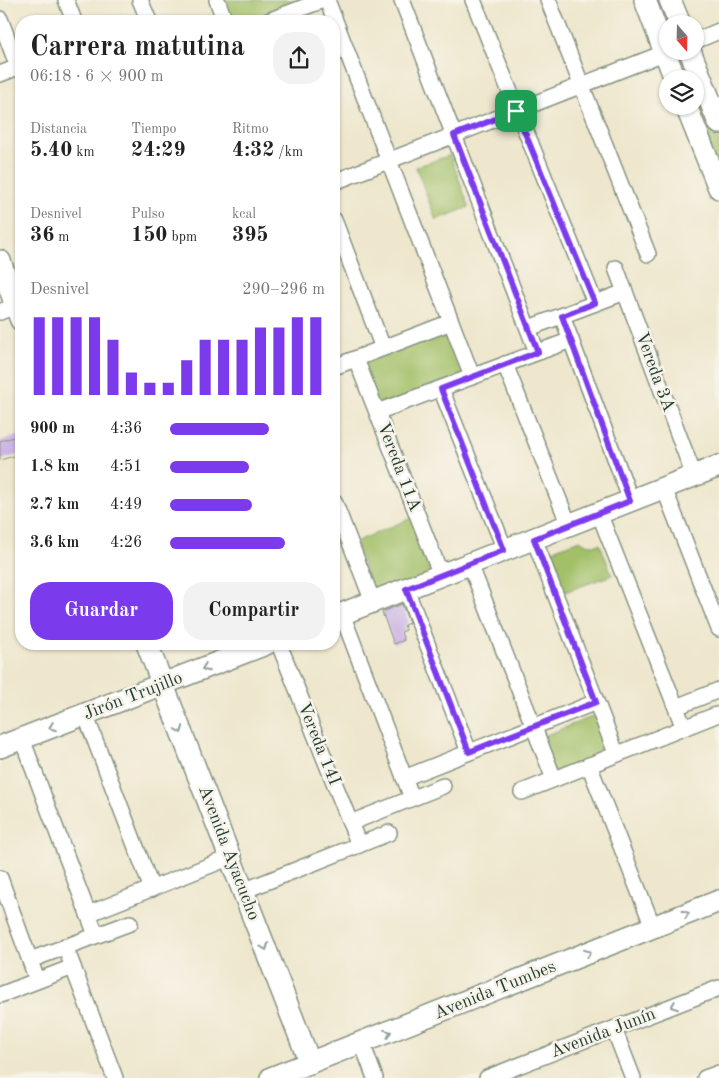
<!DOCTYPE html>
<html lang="es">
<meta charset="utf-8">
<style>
body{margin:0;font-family:"Old Standard TT",serif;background:#f2f2f2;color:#222;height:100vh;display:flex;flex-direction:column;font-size:19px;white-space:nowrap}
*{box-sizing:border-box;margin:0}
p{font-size:16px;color:#767676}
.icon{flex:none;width:28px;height:28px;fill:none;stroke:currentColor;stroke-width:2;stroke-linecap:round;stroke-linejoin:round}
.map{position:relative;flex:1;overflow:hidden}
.sheet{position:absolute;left:15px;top:15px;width:325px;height:635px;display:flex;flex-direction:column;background:#fff;border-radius:20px;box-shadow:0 1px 4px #0004}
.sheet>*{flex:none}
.needle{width:32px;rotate:160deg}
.tools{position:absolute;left:659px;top:15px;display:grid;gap:10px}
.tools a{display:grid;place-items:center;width:45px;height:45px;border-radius:50%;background:#fff;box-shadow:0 1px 4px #0004;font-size:25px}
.pin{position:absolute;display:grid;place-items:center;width:42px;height:42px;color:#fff;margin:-21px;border-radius:10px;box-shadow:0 2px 8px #0006}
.round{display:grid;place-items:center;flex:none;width:52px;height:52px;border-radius:20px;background:#f2f2f2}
.overview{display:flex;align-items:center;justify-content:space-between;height:85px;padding:0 15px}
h1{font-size:28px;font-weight:800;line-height:38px}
.stats{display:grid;grid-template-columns:repeat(3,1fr);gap:8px;height:85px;padding:5px 15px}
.stats div{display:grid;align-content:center}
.stats b{font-size:21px;font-weight:800}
.stats small{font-size:14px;font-weight:400}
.stats p{font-size:14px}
.chart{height:140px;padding:10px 15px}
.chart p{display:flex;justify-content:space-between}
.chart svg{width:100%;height:90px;margin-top:5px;stroke:#7c3aed;stroke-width:6}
.cta{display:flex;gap:10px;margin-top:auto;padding:10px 15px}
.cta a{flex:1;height:58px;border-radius:20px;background:#7c3aed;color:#fff;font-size:20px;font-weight:800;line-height:58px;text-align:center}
.cta a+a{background:#f2f2f2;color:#222}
ul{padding:0 15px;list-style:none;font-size:16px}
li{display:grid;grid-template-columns:80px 60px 1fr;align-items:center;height:38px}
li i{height:12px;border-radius:6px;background:#7c3aed}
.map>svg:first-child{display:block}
.green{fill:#a2c067;stroke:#607e4e}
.building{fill:#cab2e5}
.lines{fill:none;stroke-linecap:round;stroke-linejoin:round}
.street-casing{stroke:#869280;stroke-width:18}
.secondary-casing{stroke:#869280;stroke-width:24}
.street{stroke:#fff;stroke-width:15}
.secondary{stroke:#fff;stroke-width:21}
.oneway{stroke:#8f9e9a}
.route-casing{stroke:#fff;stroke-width:10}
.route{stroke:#7c3aed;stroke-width:6}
.labels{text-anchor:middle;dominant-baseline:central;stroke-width:5;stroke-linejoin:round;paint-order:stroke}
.street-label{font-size:18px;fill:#1f3d34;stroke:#f7f3e8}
</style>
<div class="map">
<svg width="719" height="1078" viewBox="0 0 719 1078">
<rect width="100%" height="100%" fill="#f7f3e8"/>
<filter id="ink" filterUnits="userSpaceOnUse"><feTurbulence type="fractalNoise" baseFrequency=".02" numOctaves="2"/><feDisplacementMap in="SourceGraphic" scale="10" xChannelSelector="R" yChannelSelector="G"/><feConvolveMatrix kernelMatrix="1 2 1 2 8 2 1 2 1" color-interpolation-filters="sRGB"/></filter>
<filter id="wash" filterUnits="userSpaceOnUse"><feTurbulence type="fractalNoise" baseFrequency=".0096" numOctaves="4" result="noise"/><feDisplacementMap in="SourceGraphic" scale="20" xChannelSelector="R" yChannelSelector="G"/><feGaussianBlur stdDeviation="1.12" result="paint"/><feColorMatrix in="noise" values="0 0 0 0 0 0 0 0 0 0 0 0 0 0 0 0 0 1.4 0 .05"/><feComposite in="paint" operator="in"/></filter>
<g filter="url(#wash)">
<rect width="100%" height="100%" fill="#eee7cd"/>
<g class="green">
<path d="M221,0H314L259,21H230Z"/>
<path d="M695,87L708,121L719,140V172L695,106Z"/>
<path d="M450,155L469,207L436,220L416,167Z"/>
<path d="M449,327L467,375L379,408L361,359Z"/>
<path d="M414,517L437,574L375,597L355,542Z"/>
<path d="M580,540C586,545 592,546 600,544L612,575L565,592L550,551Z"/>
<path d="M594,716L608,753L554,773L541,737Z"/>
</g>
<g id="blocks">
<g class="building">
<path d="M21,435V454L0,460V441Z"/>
<path d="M402,604L409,623L404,625L406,630L401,632L404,640L394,644L382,612Z"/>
</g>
</g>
</g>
<g filter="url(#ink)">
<use href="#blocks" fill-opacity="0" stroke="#869280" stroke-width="1"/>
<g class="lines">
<g class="street-casing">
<g id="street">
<path d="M66,0L74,21"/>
<path d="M140,0L149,21"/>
<path d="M217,0L225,21"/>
<path d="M327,0L472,376"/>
<path d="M402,0L537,352"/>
<path d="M473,0L595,303"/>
<path d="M548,0L648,254"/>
<path d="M0,19L18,67"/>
<path d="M268,21L323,0"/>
<path d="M695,41L719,31"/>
<path d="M0,74L21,66"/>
<path d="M334,182L669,51"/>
<path d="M334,220L383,348"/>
<path d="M616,268L694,476"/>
<path d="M0,312L21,303"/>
<path d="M562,316L631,501"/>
<path d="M529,328L625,292"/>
<path d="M356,359L441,575"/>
<path d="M505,364L569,525"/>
<path d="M334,367L451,322"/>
<path d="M441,389L505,550"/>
<path d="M377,412L571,340"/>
<path d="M664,488L719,629"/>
<path d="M334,501L373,602"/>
<path d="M599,513L684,728"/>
<path d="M534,539L616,753"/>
<path d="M470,564L554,779"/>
<path d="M406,589L469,752"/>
<path d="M342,614L412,798"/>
<path d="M279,644L359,845"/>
<path d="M676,707L719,690"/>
<path d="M85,714L152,889"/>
<path d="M22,739L96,935"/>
<path d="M589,765L653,927"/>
<path d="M404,778L596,702"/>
<path d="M522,792L716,715"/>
<path d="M350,823L443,786"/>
<path d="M0,878L37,980"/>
<path d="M243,891L389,833"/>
<path d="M88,914L231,857"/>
<path d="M65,946L115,1078"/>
<path d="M30,960L130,923"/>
<path d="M0,995L73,967"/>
<path d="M614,1029L633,1078"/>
<path d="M362,1043L375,1078"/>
<path d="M487,1078L719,988"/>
<path d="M705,1078L719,1073"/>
</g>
</g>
<g class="secondary-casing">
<g id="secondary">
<path d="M645,0L675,79"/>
<path d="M670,0L680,24"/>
<path d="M690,51L719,123"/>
<path d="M686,106L719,188"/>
<path d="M0,261L21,320"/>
<path d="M334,617L719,466"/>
<path d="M147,644L310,1063"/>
<path d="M0,747L266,644"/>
<path d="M271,1078L719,901"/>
</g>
</g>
<use href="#street" class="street"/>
<use href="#secondary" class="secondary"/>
</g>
<defs><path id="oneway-chevron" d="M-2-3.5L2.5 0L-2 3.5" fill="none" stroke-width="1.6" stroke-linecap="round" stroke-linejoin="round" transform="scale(1.25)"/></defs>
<g class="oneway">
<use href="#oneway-chevron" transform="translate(205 668) rotate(159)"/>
<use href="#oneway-chevron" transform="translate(52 727) rotate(159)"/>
<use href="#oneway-chevron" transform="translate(180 730) rotate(69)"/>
<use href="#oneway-chevron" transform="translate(686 914) rotate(-21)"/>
<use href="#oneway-chevron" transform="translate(265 947) rotate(69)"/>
<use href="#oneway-chevron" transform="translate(588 953) rotate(-22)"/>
<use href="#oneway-chevron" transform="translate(674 1006) rotate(159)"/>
<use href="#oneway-chevron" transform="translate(388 1033) rotate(-22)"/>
</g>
</g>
<g class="lines" filter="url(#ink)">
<g class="route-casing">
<path id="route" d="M516,111L595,303L562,316L630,501L534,539L596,702L469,752L406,589L504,550L441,389L538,352L454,135Z"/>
</g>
<use href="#route" class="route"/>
</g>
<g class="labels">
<g class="street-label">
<text transform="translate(655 372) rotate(70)">Vereda 3A</text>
<text transform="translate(399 467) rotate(69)">Vereda 11A</text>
<text transform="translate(133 696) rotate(-21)">Jirón Trujillo</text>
<text transform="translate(319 744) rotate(68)">Vereda 14I</text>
<text transform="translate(229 853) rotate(69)">Avenida Ayacucho</text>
<text transform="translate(495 990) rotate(-22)">Avenida Tumbes</text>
<text transform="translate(603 1033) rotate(-21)">Avenida Junín</text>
</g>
</g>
</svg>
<div class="tools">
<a><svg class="needle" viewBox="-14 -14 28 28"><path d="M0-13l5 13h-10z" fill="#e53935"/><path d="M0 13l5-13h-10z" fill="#767676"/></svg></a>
<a><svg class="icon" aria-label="layers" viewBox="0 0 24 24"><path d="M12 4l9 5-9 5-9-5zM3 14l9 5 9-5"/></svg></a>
</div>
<div class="pin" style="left:516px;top:111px;background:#1e9e55"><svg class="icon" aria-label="arrive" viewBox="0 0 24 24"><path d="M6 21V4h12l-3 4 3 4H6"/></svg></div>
<section class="sheet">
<div class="overview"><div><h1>Carrera matutina</h1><p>06:18 · 6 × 900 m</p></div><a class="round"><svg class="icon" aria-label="share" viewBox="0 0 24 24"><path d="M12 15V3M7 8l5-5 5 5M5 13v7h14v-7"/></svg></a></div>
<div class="stats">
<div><p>Distancia</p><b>5.40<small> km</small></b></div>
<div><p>Tiempo</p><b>24:29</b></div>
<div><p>Ritmo</p><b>4:32<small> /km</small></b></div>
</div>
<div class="stats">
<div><p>Desnivel</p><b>36<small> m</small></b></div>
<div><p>Pulso</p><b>150<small> bpm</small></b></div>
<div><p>kcal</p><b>395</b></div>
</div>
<div class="chart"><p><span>Desnivel</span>290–296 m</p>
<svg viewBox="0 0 160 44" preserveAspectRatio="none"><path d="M5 44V6M15 44V6M25 44V6M35 44V6M45 44V17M55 44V33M65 44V38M75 44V38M85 44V27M95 44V17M105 44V17M115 44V17M125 44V11M135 44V11M145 44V6M155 44V6"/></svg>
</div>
<ul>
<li><b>900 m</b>4:36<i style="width:64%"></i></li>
<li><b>1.8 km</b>4:51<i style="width:51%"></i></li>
<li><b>2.7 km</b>4:49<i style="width:53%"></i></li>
<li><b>3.6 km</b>4:26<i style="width:74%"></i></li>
</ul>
<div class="cta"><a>Guardar</a><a>Compartir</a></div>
</section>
</div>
